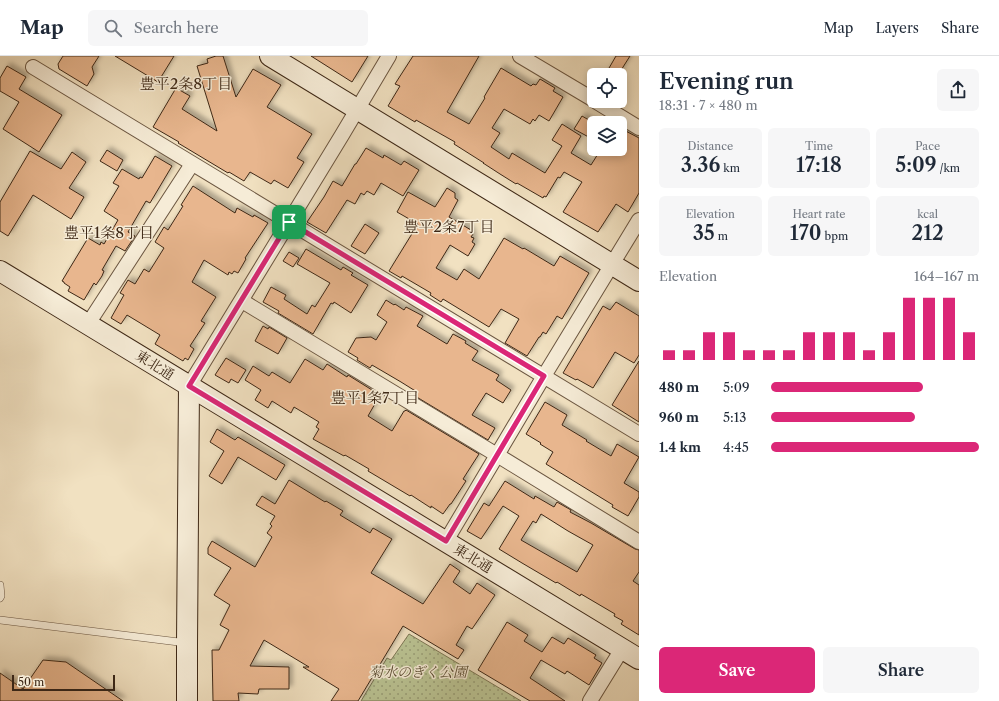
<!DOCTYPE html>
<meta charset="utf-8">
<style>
body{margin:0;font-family:"Libre Caslon Text","Noto Serif JP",serif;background:#f6f6f7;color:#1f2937;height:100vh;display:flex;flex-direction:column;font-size:15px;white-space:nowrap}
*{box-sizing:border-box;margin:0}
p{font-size:13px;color:#747a83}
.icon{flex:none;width:22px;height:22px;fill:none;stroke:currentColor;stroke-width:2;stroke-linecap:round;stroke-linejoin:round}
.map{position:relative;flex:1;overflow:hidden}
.sheet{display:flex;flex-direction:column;background:#fff;width:360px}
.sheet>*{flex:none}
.fabs{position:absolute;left:587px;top:12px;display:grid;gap:8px}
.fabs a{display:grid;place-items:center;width:40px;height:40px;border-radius:6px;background:#fff;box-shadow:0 2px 10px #0003;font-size:20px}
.scale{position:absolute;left:12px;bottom:10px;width:103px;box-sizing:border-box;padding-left:4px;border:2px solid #3e2816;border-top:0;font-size:11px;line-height:14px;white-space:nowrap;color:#3e2816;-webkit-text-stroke:3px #f6ecd7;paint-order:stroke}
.pin{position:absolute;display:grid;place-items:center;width:34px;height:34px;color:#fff;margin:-17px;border-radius:8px;box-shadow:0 2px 6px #0006}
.round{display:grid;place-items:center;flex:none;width:42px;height:42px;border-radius:6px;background:#f6f6f7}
.head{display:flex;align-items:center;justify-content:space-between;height:68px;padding:0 20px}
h1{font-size:22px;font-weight:600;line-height:30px}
.metrics{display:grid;grid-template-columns:repeat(3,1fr);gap:6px;height:68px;padding:4px 20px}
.metrics div{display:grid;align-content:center;border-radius:6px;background:#f6f6f7;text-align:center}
.metrics b{font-size:20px;font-weight:600}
.metrics small{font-size:11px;font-weight:400}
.metrics p{font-size:11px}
.chart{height:112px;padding:8px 20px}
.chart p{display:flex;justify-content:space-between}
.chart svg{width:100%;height:72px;margin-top:4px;stroke:#db2777;stroke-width:6}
.primary-button{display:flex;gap:8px;margin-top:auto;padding:8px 20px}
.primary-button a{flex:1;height:46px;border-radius:6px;background:#db2777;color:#fff;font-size:16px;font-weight:600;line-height:46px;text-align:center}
.primary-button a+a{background:#f6f6f7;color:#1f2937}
ul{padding:0 20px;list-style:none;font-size:13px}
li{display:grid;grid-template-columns:64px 48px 1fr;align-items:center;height:30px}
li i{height:10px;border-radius:5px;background:#db2777}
header{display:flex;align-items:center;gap:24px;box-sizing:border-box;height:56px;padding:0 20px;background:#fff;border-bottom:1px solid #e0e1e3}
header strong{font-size:19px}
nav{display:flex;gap:22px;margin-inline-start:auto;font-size:14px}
.search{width:280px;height:36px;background:#f6f6f7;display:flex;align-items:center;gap:10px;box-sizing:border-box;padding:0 14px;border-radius:6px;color:#747a83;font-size:15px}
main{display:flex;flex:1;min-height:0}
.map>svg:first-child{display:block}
.park{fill:url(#park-dots);stroke:#7c7654}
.building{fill:#e8b68e;stroke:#3e2816;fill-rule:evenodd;filter:url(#shadow)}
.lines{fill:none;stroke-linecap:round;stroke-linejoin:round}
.lane-casing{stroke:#6b5641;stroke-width:8}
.street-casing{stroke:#6b5641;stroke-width:16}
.secondary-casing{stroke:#3e2816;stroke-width:22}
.lane{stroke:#f6ecd7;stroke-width:7}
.street{stroke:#f6ecd7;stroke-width:14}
.secondary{stroke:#f6ecd7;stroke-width:20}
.route-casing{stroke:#fff;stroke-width:8}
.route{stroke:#db2777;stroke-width:5}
.labels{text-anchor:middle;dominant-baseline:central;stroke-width:3;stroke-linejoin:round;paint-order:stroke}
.street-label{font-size:14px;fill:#3e2816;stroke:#f6ecd7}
.park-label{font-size:14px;font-style:italic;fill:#5d4f35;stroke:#f6ecd7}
.neighbourhood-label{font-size:15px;fill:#3e2816;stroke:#f6ecd7}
</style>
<header>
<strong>Map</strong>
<div class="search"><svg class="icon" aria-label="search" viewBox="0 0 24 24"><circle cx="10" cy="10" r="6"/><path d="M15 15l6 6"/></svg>Search here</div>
<nav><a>Map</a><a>Layers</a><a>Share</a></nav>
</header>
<main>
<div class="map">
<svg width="639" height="645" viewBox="0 0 639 645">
<defs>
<pattern id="park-dots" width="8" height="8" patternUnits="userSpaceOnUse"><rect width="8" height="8" fill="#bac393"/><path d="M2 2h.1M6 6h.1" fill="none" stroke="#999e77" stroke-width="1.8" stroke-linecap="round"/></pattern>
<filter id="shadow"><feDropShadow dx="3.5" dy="-3.5" stdDeviation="2" flood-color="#0004"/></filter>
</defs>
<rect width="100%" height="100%" fill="#f1e1c1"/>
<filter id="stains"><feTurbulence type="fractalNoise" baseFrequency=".005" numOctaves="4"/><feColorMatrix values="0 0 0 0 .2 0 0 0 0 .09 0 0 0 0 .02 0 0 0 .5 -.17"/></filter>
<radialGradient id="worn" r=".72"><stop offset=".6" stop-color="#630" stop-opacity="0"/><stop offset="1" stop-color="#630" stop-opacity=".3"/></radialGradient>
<path class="park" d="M409,578L521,645H361L387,602L391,604Z"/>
<g class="building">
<path d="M63,0H99L92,11L94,18L87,30L59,13L58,8Z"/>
<path d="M115,0H174L158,26Z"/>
<path d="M216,0H223L236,41L253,13L281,29L267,51L312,78L297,102L304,106L288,132L274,124L271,128L250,116L244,125L229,116L228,117L178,87L179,86L153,71L176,32L190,40L182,53L217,75L197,10L208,7L207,3Z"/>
<path d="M311,0H368L352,26Z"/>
<path d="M413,0H479L447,56L469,68L485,42L484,41L501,12L531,30L533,28L536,29L540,23L555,32L553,35L563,41L549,65L539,59L535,65L533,63L530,68L504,53L492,72L500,77L491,91L509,103L512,97L545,117L562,90L552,84L562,68L581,80L571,97L591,109L601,93H620V72L639,82V137L628,156L616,148L598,176L563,156L582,126L564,116L560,122L558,121L546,141L544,140L543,142L517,127L516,128L500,118L483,107H484L454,88L455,86L416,64L415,66L388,50L400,30L395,28Z"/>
<path d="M616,0H630L618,19H605Z"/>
<path d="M7,10L26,21L19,33L62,59L39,96L3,73L19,46L0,35V22Z"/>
<path d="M582,60L594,67V84L574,73Z"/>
<path d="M366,92L383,102L384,99L401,109L404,105L419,114L403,140L381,127L374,139L367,135L364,139L361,137L355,148L347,144L326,177L307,166L324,141L333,125L342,130L355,108H356Z"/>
<path d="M107,94L123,104L117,115L100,105Z"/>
<path d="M30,95L61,113L72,96L86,106L69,132L84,141L71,163L33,139L8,180L0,175V146Z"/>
<path d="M155,100L172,110L150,147L146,145L128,176L135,180L125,195L116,190L102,214L104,215L102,220L96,229L94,227L84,244L68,235L70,231L64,227V226L62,225L88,182L100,189L101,186L104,188L118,164L104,155L119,130L113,127L122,113L139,123L140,121L142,122Z"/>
<path d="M193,130L235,157L237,152L253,161L254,159L268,167L245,202L246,203L238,217L234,215L232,218L229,216L228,219L204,204L192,226L216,241L201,265L205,267L190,290L194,293L188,304L185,302L183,305L155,288L160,279L127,259L121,268L111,262L124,239L120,237L128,224L135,228L144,213L149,216L164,192L155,186L164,171L168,174L183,150L181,149Z"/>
<path d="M447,132L455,137V142L458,144L449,161L471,174L470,176L473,178L471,181L474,182L472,186L475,188L468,200L450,189L436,212L457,224L464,213L479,223L504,182L523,193L524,192L554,210L560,200L589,217L562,263L557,260L546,278L543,276L540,281H539L527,300L505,287L519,263L501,253L489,271L443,243L441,246L430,239L431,237L402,220L401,222L389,215L418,168L397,156L408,136L435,151Z"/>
<path d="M365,168L379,177L365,198L351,190Z"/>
<path d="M306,193L341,214L343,211L353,217L351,219L368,229L351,257L334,246L333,248L331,247L313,278L278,257L279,255L263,246L271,231L286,239L284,243L307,258L312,249L315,251L330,227L297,208Z"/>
<path d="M289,196L299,202L293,211L283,205Z"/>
<path d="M386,244L394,249L395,248L404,254L406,251L423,260L417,270L447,288L453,278L466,285L465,287L478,295L472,304L499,319L496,324L511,334L503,347L486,337L472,359L495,372L488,384L415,340L417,336L401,326L372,309L370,312L357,304L358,302L348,296L356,282L371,281L376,284L387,266L377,259Z"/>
<path d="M616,246L639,260V299L634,307L615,296L593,332L577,323L576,324L563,317L603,250L610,254Z"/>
<path d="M263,270L268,273L269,271L287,282L278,298L255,285Z"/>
<path d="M226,302L246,314L238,327L231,323L229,327L215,319Z"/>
<path d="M305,303L323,314L327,308L347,321L348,319L380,339L368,360L392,375L404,355H405L406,354L479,398L463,423L466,425L451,448H450L443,458L431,450V452L411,439L410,440L368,415L369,413L345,399L344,400L313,383L319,373L316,371L319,366L294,351L291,357L272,345L268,352L255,344L261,334L245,324L253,310L269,320L272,316L290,327Z"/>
<path d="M639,305V366L612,349Z"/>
<path d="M545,346L567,359L562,369L587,384L586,385L611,400L617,388L639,401L624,427L639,436V441L628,460L612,451L613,449L546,408L553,396L540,388L541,387L526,378Z"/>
<path d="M217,373L235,384L238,381L285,409L276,424L238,401L222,428L209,420L224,395L210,386Z"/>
<path d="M289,424L325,446L326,445L343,455L340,459L370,477L373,472L392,483L371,517L423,548L450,508L460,515L453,526L470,538L477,527L495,539L472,573L467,570L456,589L464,594L458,603L403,570L358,645H331L339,633L303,611H309L264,584L250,610L289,611V633H259L258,638L238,637L239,645H213L212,594H219L229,574L220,569L230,549L214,539L231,512L208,498V492L212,485L255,511L272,481L267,477L272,470L270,468L275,460L256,449L262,440L275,448Z"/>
<path d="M505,425L534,443L535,440L554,451L557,446L571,454L570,456L591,467L635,493L639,494V516L633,525L639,529V579L621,568L623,565L614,560L615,558L581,538L580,540L557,526L556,527L522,507L499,493L519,460L503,450L481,483L467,475L484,447L489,450ZM541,458L568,475L593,489L577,516L521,484L533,465L536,467Z"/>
<path d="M507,566L528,579L524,585L542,596L552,581L564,588L568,582L596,599L594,602L602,607L589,629L567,615L565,618L541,604L530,622L565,645H530L478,614Z"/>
<path d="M43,604L66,606L123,645H0V617L23,633Z"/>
</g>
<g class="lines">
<g class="lane-casing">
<g id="lane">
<path d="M0,529L1,540L0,542"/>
<path d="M0,564L187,587"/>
</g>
</g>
<g class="street-casing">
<g id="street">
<path d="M520,0L594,44"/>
<path d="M33,11L639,378"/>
<path d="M595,45L639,72"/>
<path d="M242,245L497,399L639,486"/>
<path d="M88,268L192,108"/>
<path d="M189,330L342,79L389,0"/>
<path d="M446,485L544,320L639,164"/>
<path d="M590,645L622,593"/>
</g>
</g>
<g class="secondary-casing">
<g id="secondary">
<path d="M270,0L639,225"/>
<path d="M0,215L639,603"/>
<path d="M187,645V587L189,330"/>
</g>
</g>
<use href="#lane" class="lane"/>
<use href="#street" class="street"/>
<use href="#secondary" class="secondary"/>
</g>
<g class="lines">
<g class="route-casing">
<path id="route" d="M289,166L544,320L446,485L189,330Z"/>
</g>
<use href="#route" class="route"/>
</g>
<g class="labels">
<g class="street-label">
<text transform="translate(155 309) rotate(32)">東北通</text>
<text transform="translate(473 502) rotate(31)">東北通</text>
</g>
<g class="park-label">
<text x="418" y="616">菊水のぎく公園</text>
</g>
<g class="neighbourhood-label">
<text x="186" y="27">豊平2条8丁目</text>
<text x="449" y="170">豊平2条7丁目</text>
<text x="109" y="176">豊平1条8丁目</text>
<text x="375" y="341">豊平1条7丁目</text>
</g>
</g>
<rect width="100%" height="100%" filter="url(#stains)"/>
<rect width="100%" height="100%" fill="url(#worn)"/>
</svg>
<div class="fabs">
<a><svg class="icon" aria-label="locate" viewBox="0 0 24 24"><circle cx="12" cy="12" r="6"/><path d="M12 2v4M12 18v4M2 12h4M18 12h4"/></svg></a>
<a><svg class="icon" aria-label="layers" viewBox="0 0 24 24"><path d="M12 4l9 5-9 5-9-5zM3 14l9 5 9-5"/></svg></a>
</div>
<div class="scale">50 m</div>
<div class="pin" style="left:289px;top:166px;background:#1e9e55"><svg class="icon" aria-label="arrive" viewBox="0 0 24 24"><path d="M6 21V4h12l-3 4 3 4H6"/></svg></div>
</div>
<section class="sheet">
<div class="head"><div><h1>Evening run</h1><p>18:31 · 7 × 480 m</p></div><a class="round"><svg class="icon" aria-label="share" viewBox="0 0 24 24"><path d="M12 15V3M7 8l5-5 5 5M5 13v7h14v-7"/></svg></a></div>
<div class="metrics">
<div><p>Distance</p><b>3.36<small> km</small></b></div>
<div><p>Time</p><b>17:18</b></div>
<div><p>Pace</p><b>5:09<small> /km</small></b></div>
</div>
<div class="metrics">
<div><p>Elevation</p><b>35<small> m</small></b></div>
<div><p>Heart rate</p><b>170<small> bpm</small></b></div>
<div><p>kcal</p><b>212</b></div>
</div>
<div class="chart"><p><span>Elevation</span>164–167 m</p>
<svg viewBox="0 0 160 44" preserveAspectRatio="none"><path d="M5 44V38M15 44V38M25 44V27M35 44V27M45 44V38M55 44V38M65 44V38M75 44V27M85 44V27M95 44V27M105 44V38M115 44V27M125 44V6M135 44V6M145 44V6M155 44V27"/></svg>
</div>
<ul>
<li><b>480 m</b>5:09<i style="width:73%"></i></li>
<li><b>960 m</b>5:13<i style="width:69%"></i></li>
<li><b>1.4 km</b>4:45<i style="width:100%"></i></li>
</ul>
<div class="primary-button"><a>Save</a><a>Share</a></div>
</section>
</main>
